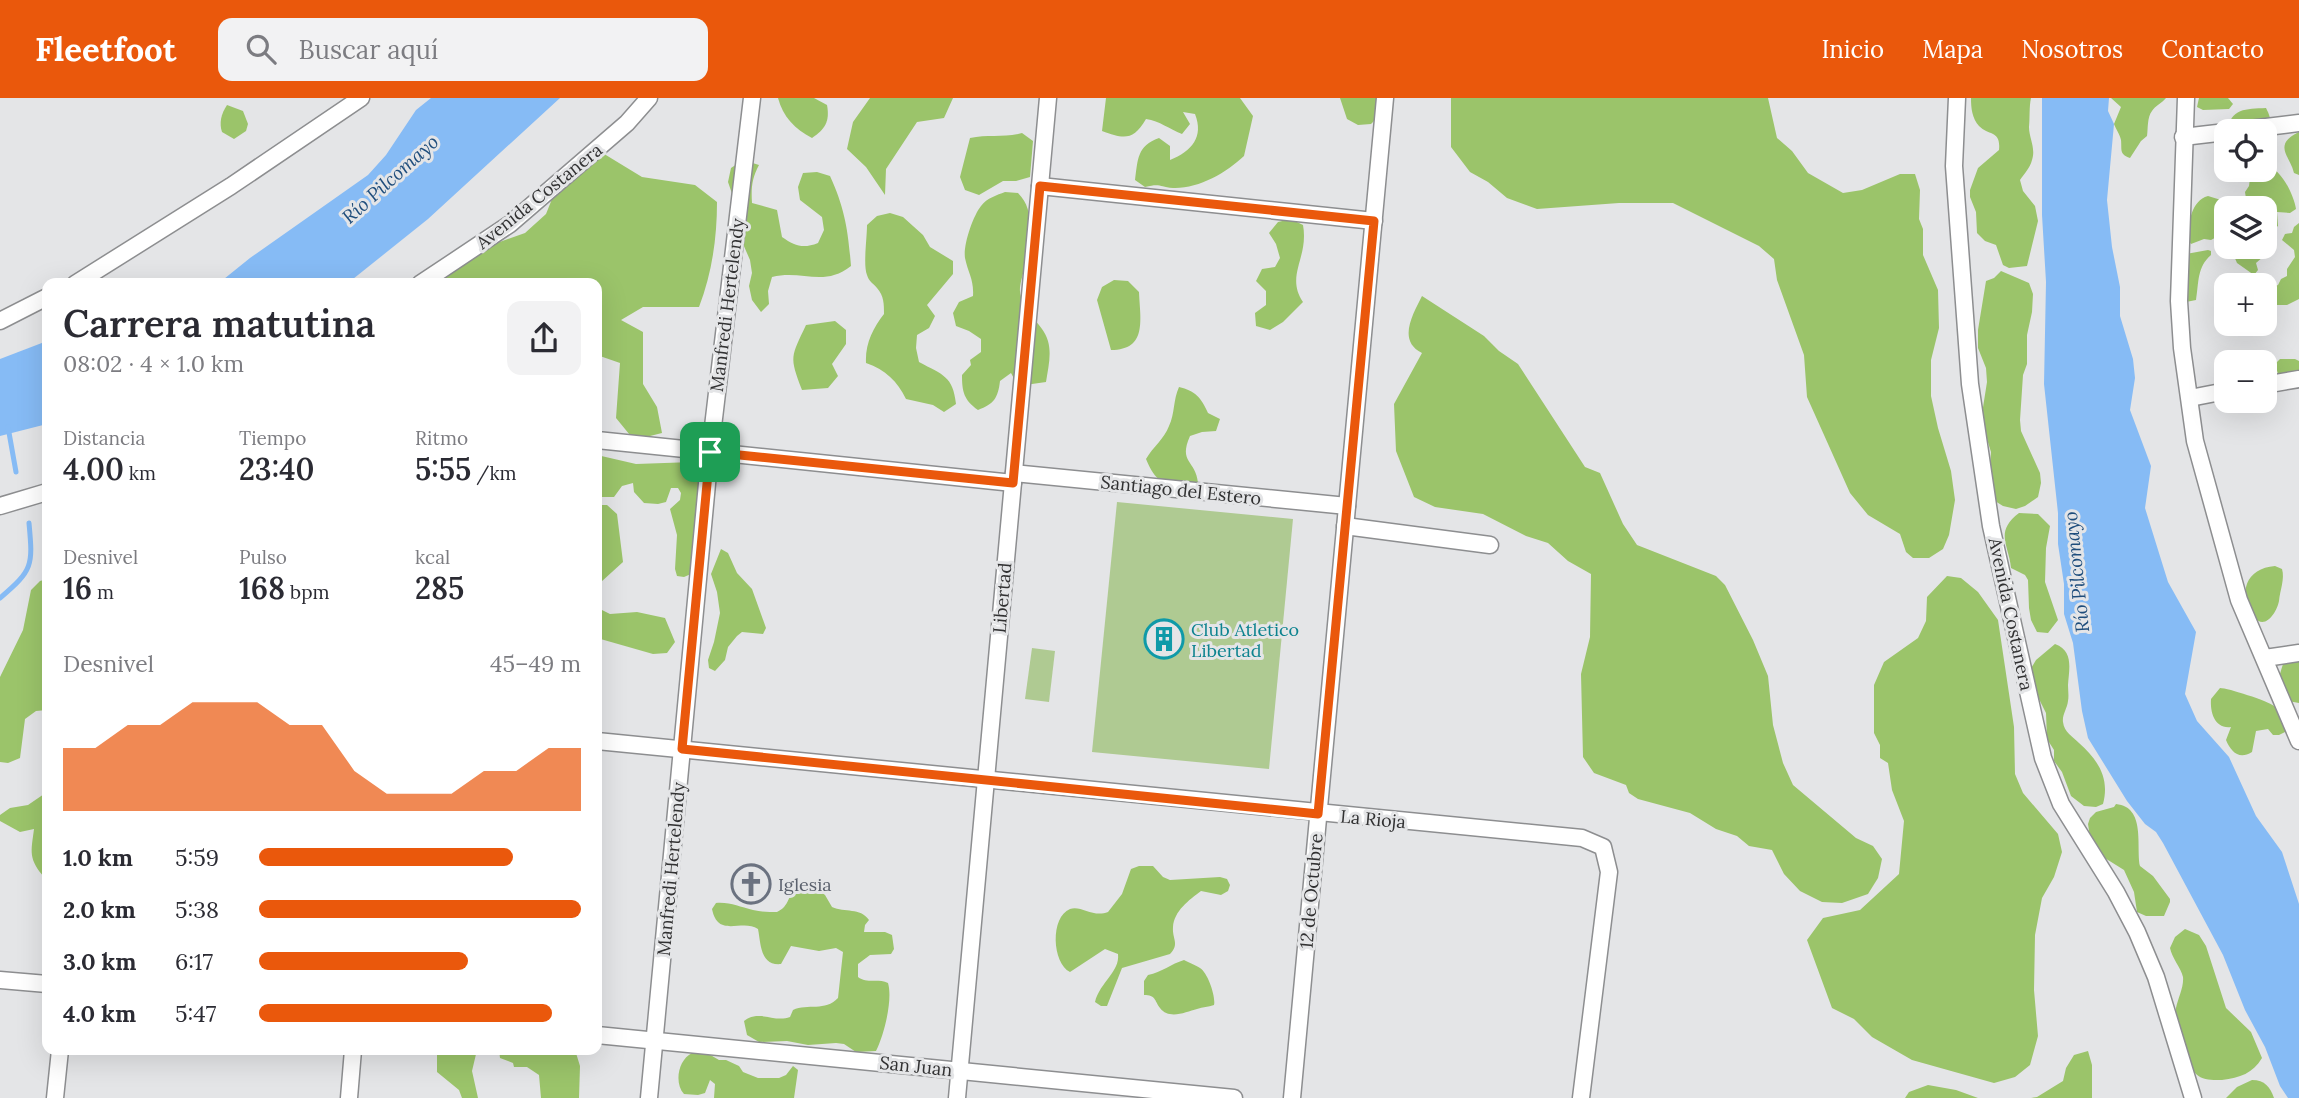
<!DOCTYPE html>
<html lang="es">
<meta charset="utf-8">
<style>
body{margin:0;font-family:Lora,serif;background:#f2f2f3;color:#2b2b33;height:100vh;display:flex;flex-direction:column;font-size:26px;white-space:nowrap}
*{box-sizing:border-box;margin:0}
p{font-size:23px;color:#7c7c81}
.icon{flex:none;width:38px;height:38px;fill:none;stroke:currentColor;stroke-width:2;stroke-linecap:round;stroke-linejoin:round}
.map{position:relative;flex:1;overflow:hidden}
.side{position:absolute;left:42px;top:180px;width:560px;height:777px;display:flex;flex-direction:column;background:#fff;border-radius:14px;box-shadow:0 7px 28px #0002}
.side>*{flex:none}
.controls{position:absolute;left:2214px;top:21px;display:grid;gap:14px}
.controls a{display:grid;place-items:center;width:63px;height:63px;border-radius:14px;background:#fff;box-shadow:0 7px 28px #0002;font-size:35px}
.pin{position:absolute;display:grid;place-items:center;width:60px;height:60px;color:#fff;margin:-30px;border-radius:14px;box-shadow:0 4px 10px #0006}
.round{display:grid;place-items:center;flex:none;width:74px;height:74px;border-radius:14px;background:#f2f2f3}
.summary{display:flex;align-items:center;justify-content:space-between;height:119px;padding:0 21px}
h1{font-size:38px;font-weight:600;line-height:52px}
.metrics{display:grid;grid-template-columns:repeat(3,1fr);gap:10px;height:119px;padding:7px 21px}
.metrics div{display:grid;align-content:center}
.metrics b{font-size:30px;font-weight:600}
.metrics small{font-size:19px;font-weight:400}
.metrics p{font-size:19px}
.chart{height:196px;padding:14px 21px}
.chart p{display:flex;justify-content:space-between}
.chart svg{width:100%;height:126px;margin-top:7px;fill:#ea580c;opacity:.7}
ul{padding:0 21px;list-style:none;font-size:23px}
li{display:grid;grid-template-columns:112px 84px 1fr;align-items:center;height:52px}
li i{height:18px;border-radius:9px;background:#ea580c}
header{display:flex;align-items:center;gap:42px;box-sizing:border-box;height:98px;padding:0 35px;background:#ea580c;color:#fff}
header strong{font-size:33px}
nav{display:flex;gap:38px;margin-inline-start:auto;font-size:24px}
.search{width:490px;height:63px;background:#f2f2f3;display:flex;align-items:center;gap:18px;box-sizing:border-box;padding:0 24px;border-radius:14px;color:#7c7c81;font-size:26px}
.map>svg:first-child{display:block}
.green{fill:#afca92}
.forest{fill:#9bc46a}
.water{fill:#86bbf5}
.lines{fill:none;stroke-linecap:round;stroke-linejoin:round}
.stream{stroke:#86bbf5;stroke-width:5}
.minor-casing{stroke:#8d8e90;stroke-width:19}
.minor{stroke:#fff;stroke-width:16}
.route-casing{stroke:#fff;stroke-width:14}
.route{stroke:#ea580c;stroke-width:9}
.labels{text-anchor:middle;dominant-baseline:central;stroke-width:6;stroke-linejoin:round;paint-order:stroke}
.street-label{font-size:18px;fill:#313132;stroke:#e4e5e7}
.culture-label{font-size:18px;fill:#0d838f;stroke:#e4e5e7;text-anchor:start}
.worship-label{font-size:18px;fill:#5b616d;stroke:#e4e5e7;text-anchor:start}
.water-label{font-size:19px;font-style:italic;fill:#1e4d7c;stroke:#e4e5e7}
</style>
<header>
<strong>Fleetfoot</strong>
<div class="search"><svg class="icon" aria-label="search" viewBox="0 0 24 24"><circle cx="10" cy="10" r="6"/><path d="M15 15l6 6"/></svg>Buscar aquí</div>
<nav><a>Inicio</a><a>Mapa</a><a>Nosotros</a><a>Contacto</a></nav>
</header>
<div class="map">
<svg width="2299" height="1000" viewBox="0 0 2299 1000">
<rect width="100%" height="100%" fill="#e4e5e7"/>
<g class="green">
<path d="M1117,404L1293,421L1269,671L1092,654Z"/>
<path d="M1032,550L1055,553L1049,604L1025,601Z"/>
</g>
<g class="forest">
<path d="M778,0H814L827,7C830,24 825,31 812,40C795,31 783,19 778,0Z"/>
<path d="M870,0H953L944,20L917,24L886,71L885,97L866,69L847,51L853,24Z"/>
<path d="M1106,0H1240L1253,18L1244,58C1226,75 1198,91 1173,90C1159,89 1161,85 1145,89L1135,82C1138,61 1137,48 1159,40L1170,48V62C1192,53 1204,39 1195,16L1183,14L1190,26L1182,36C1169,31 1160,23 1146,21C1133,43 1124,41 1102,33Z"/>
<path d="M1340,0H1379L1381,16L1371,26L1358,27L1347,21Z"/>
<path d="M1451,0H1768L1777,40L1792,53L1808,75L1843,95L1862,92L1900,76H1915L1920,92L1919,121L1923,131V157L1938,192L1939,230L1931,262V298L1938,330L1951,373L1955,402L1949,437L1943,451L1929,460H1913L1906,454L1900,436L1868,417L1850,395L1807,299L1804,257L1777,182L1774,161L1759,148L1673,105H1619L1537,111L1507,100L1488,84L1470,74L1451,49Z"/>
<path d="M1971,0H2031C2029,9 2030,20 2029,29C2029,40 2036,50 2032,62C2030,70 2024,76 2020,82L2023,93L2035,108L2038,123L2027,168L2009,170L2003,167L1996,147L1985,143L1977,135L1976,114L1970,99V92L1978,70L1999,52C2001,32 1989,38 1979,28C1972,20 1971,10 1971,0Z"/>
<path d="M2111,0H2166C2162,5 2155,8 2152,13C2147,19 2148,31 2147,38L2141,43L2130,60C2119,56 2122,52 2121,42C2120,37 2116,31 2114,26L2121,9Z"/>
<path d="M2199,0H2228L2233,6L2229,11L2203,12L2197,9Z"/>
<path d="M227,7L243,13L248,26L246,33L234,41L222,34C219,25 221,16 227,7Z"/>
<path d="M2266,10C2273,22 2273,37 2265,47L2264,33H2228C2230,10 2246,11 2266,10Z"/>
<path d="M2299,34V77L2294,75C2290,58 2272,47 2299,34Z"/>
<path d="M1022,35L1033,43L1030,79L1016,83H1003L979,97L965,92L960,79L970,40C988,36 1005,40 1022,35Z"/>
<path d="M596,51L642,79L695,87L717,104C717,140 712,175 699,209H643L621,222L643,234V286L657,309L662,335L634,342L616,320L620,265L597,257V186H426L452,161L525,135L546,116L556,91Z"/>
<path d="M743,62L759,67C752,80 751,90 752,105L777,112L782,139C795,148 803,151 818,145L824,132L822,119L800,102L798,89L803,75L817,74L830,78C845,111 848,132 851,168C823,190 802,171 772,179L768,193L769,206L761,214L752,202L749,188L752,175L750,162L733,123L737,110L728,84L731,70Z"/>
<path d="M2265,68C2280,68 2294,97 2296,111L2290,115L2277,114L2278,128C2268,134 2271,141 2271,152L2256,165L2258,172L2254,177L2237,165L2234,158L2240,149H2264V110H2250L2247,107L2245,94L2249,88L2251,72H2264Z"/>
<path d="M1005,94L1018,95C1038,115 1029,147 1024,172C1022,180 1018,191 1021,199C1024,211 1035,221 1042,231C1054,247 1049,265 1046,284L1018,288L1011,275L1000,283C998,300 994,306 978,312C964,302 962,294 962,277L971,267L970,262L981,254V241L969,233L956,228L953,215L959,204L973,198C974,181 968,175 965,160C963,147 973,118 981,108C987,100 997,97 1005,94Z"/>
<path d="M2208,98L2221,102L2234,101L2238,107L2236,110H2226L2224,135L2211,142L2204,141L2191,146L2187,140C2189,124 2191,103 2208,98Z"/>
<path d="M890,115L903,119L923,137L930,149L953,163V176L927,207L935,218L929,230L917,237L916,250L919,264C943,277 953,278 956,306L944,314L933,307L906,301C897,283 886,272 866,265C865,246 873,230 884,216C884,206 884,198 877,190C873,185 869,184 867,177C863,167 867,141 867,127L877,118Z"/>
<path d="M1291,121L1303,127C1309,160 1285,177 1303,204L1283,224L1270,232L1256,228L1255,215L1266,207V193L1256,183L1262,171L1275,169L1280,160L1276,146L1269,135L1278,124Z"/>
<path d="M2299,125V201L2287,207H2274L2268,211L2265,210V192L2278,187L2281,181L2287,178V171L2295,159L2294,152L2282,142L2285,136L2292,135L2294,129Z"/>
<path d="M2208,152L2211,153V157C2197,169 2199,184 2196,202L2186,204V156Z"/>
<path d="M2001,173L2029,185L2033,196L2032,214L2027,237V266L2023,277L2020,322L2021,333L2040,375L2041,385L2038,399L2025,408L2016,411L2003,408L1995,403L1992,397L1989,381L1991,354L1981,322L1987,284L1986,270L1978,250V232L1986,183L1994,180Z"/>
<path d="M1114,182L1128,183L1139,194C1140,221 1148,252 1111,252L1097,202L1102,189Z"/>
<path d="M1422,198L1484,238L1499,253L1518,266L1585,369L1600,375L1623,426L1637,447L1716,478L1725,487L1753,542L1768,578L1773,627L1783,665L1793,687L1856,740L1873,748L1882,761L1878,780L1868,796L1842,805L1822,804L1800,793L1784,776L1772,752L1749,748L1737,738L1716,731L1690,715L1638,701L1629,695L1626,687L1594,675L1583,659L1581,576L1590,539L1591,476L1568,463L1548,445L1526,438L1483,416L1435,409L1414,399L1396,353L1394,306L1422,255C1397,243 1413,216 1422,198Z"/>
<path d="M835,223L846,232V246L832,266L838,278L828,290L802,292C789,258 791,259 806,227Z"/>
<path d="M2280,261H2295L2299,263V287L2279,279L2275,266Z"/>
<path d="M1179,289C1195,293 1201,299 1208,315L1220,321L1216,333L1202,334L1190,338C1178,365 1196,362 1198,385L1186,392C1163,385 1156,385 1146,361C1153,349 1164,341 1169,328C1175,315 1173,302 1179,289Z"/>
<path d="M597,357L636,366L693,364L699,365L704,369L691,476L684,479L677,478L675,471L677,437L670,411L680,402L681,395L678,390H671L666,404L658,406L644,405L634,394L633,385L622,388L614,399H600L597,393Z"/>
<path d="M597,407H607L617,416L623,464L601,484L598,510L610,516L637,514L665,520L675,544L667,555L653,556L597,540Z"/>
<path d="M2019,415L2038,416L2050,428L2046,450L2045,484L2058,522L2048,535L2037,534L2031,522L2029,510L2028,482L2025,477L2011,470C2009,447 1994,434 2019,415Z"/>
<path d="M721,451L728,455L737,475L752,491L766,530L763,536L742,534L737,538L728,549L725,562L715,573L709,570L708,562L714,544L720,515L717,494L711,476Z"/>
<path d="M2275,468L2282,471C2285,481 2280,492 2279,503C2277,514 2265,533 2254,519C2237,495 2246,470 2275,468Z"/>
<path d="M1947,478L1961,480L1978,494L1998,522L2014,629L2015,676L2023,695L2058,736L2062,754L2054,779L2042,800L2035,837L2034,892L2038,938L2030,967L2015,979L1994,985L1912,962L1872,939L1854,921L1832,910L1807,842L1823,820L1860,812L1899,776L1904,723L1892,692L1888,665L1880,660V647L1874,635V587L1884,564L1918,540L1926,523L1927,499Z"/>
<path d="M47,481V537L42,546V559L47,560V612L36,613L25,621L20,660L8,665L0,664V579L23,532L31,492L40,483Z"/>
<path d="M2055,546C2074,553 2069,571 2068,587C2068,592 2069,598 2068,603C2067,611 2062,617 2063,624C2064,634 2073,639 2079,645C2098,662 2110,680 2103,706L2096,709L2084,708L2071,698L2062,674L2054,663V652L2047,641L2046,615L2037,597L2030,572L2036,562Z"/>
<path d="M2299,556V605L2288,603L2279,579L2283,566Z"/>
<path d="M2220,590C2228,590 2268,603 2274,608C2280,613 2283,621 2287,627L2285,634L2279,637H2273L2268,631L2256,633L2252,654C2239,662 2231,654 2226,642L2231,629C2215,631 2210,615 2211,601Z"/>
<path d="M47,694V780H45C28,761 31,754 34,731L20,734L0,723V717L10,710L28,707Z"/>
<path d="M2116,706C2146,709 2136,748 2140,768L2153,778L2170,801V804L2164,818H2146L2137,814L2134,794L2124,772L2100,757L2091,746L2088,726L2090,720L2096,714L2114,709Z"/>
<path d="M1139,768H1153L1163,779L1170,782L1220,779L1227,781L1230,787L1228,793L1221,797L1201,793C1189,802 1174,813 1173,829C1172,841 1180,846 1170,856L1122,870L1107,908H1101L1095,904C1100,884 1120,874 1118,856L1105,851L1070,874C1052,865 1050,819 1070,811C1081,807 1093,820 1108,814L1122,796L1131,771Z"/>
<path d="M809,785L825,797L832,809C845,815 860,809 869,822L865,827L864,834H885L892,837L894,851L891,856L870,857L858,866V879C867,886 878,880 888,885C893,902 884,937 876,953L856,954L844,946L836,945L808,947L787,943L759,944L747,937L744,923C759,911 774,925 790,919L793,912C808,905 825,914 838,900L843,854L836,850L819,853L791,848L781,866C760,868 761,846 758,831C742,820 718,841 712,811L716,805C731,804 739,809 753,812C761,814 769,814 777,814C790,808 788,797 796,787Z"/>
<path d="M2185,831L2199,837L2206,848L2226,910L2251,934L2262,960C2253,975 2240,980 2222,982C2214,982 2203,983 2196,976C2184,964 2174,927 2176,910C2178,900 2184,889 2183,879C2181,870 2172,860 2170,850L2175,839Z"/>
<path d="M1184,862C1189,865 1196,867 1200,870C1208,875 1216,899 1214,907C1208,909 1203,909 1197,911C1186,914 1169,922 1160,910C1154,902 1156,897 1144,897V883L1148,877C1162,874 1171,866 1184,862Z"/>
<path d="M437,952H477L472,973L478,1000H462L459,992L437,974Z"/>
<path d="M499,952H556L576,955L580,968L579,1000H541L539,977L527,969H514L513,965L500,960Z"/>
<path d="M2088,953L2092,967V1000H2031L2037,999L2063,983L2066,970L2074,957Z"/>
<path d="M692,955H707L719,962H726L739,968L743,974L758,980H779L786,977L793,968L798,972L794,1000H714L715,986L710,982L705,995L698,997L684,996C674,985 678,962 692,955Z"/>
<path d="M2252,982C2265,982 2270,989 2274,1000H2226L2237,989Z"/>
<path d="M1928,987L1956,992L1978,1000H1905L1909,994Z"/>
</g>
<g class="water">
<path d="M431,0H560L428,121L348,185H219L250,160L368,77L386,57L416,12Z"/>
<path d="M2042,0H2109L2108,13L2114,26L2107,102L2112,149L2120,189V218L2133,261L2135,280L2130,312L2151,368L2145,410L2168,484L2196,534L2185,596L2197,623L2229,659L2256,718L2282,754L2299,806V1000H2288L2280,988L2265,949L2245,912L2223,857L2163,745L2156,734L2145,726L2127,703L2088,640L2082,613L2073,545L2064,516V486L2058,446V415L2044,286L2046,184L2042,117Z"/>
<path d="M47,243V326L0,338V261Z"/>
</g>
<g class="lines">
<g class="stream">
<path d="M8,329L16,374"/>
<path d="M0,500C33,472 33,468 29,425"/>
</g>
<g class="minor-casing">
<g id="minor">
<path d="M1957,0L1954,68L1970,286L1991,428L2043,660L2061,706L2116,794L2137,834L2156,879L2193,1000"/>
<path d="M2186,0L2179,203L2182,250L2195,343L2239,502L2299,643"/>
<path d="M2233,33L2299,25"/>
<path d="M2183,39L2226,34"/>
<path d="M1040,88L1374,123"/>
<path d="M75,186L231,88L361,0"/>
<path d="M420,186L510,126L627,25L649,0"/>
<path d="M0,223L47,199"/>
<path d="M2264,287L2299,281"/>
<path d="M2190,300L2226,293"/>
<path d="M597,342L1013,385"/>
<path d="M1014,375L1347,408"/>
<path d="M0,408L47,394"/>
<path d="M1345,428L1490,447"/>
<path d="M2265,560L2299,555"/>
<path d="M597,643L1582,740L1603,749L1609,774L1581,1000"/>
<path d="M0,882L47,886"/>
<path d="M597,937L1234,1000"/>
<path d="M55,1000L60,952"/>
<path d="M349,1000L353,952"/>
<path d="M649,1000L710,354L752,0"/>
<path d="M957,1000L1048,0"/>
<path d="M1292,1000L1385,0"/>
</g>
</g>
<use href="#minor" class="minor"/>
</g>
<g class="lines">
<g class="route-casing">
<path id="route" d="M1040,88L1374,123L1318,716L682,651L710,354L1013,385Z"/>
</g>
<use href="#route" class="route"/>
</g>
<defs>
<g id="building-ring" transform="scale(2.0125)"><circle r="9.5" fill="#e4e5e7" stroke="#0f9aa8" stroke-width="1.5"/><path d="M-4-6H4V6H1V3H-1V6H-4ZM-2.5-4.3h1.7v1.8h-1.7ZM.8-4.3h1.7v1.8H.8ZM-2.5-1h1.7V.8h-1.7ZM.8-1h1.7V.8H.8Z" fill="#0f9aa8"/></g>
<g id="church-ring" transform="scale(2.0125)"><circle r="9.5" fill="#e4e5e7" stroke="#6b7280" stroke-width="1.5"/><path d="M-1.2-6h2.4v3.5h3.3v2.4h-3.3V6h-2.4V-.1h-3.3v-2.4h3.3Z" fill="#6b7280"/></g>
</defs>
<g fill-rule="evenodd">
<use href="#building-ring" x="1164" y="541"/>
<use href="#church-ring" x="751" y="786"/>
</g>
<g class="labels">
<g class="street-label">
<text transform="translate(539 98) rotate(-39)">Avenida Costanera</text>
<text transform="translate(727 207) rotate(-83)">Manfredi Hertelendy</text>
<text transform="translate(1181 392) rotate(6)">Santiago del Estero</text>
<text transform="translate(1002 500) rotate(-85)">Libertad</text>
<text transform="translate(2011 516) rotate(78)">Avenida Costanera</text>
<text transform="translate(1373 721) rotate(5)">La Rioja</text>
<text transform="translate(671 771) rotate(-85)">Manfredi Hertelendy</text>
<text transform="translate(1311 793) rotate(-85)">12 de Octubre</text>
<text transform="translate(916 968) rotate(6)">San Juan</text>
</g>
<g class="culture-label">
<text x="1191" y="531">Club Atletico<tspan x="1191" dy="21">Libertad</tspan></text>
</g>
<g class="worship-label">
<text x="778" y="786">Iglesia</text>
</g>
<g class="water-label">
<text transform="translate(390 81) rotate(-42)">Río Pilcomayo</text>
<text transform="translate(2076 474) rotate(-96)">Río Pilcomayo</text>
</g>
</g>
</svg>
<div class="controls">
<a><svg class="icon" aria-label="locate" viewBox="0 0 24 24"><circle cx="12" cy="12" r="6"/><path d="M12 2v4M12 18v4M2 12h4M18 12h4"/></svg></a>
<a><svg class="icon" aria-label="layers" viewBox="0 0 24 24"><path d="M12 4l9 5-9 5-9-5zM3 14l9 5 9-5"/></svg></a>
<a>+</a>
<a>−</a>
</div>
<div class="pin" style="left:710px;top:354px;background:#1e9e55"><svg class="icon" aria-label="arrive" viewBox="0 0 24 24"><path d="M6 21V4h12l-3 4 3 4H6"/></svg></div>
<section class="side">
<div class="summary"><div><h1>Carrera matutina</h1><p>08:02 · 4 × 1.0 km</p></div><a class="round"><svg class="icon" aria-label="share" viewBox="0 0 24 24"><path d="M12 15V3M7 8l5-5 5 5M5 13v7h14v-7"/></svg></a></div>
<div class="metrics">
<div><p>Distancia</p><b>4.00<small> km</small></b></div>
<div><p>Tiempo</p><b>23:40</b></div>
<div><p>Ritmo</p><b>5:55<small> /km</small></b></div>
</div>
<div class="metrics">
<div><p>Desnivel</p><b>16<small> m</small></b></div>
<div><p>Pulso</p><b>168<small> bpm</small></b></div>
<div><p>kcal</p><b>285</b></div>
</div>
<div class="chart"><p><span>Desnivel</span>45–49 m</p>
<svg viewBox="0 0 160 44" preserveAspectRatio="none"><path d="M0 44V22L10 22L20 14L30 14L40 6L50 6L60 6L70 14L80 14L90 30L100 38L110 38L120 38L130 30L140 30L150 22L160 22V44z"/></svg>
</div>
<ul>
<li><b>1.0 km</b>5:59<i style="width:79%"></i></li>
<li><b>2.0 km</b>5:38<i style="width:100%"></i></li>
<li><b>3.0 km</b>6:17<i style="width:65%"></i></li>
<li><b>4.0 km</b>5:47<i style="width:91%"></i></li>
</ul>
</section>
</div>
